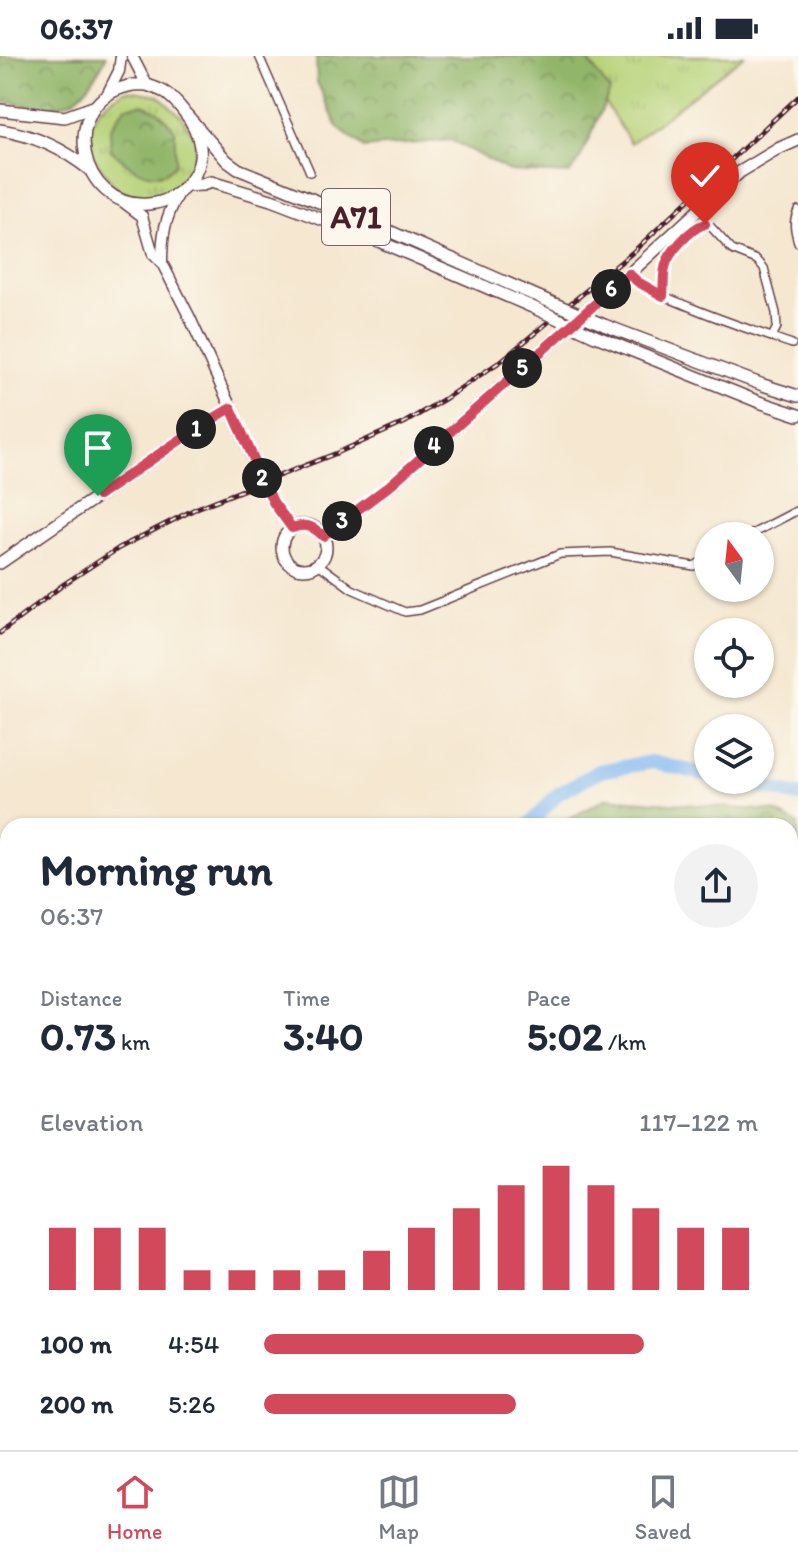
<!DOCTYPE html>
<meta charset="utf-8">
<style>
body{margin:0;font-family:Itim,sans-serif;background:#f2f2f3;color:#1f2937;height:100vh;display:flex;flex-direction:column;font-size:30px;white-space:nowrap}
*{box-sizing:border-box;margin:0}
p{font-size:26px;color:#747a83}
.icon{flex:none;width:44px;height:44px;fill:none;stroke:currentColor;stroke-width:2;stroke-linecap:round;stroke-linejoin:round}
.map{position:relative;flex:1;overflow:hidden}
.details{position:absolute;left:0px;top:762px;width:798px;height:632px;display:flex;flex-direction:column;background:#fff;border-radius:24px 24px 0 0;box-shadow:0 2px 6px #0004}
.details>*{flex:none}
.needle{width:52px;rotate:345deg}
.controls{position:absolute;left:694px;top:466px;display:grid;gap:16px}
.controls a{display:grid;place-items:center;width:80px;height:80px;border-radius:50%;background:#fff;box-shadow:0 2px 6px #0004;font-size:40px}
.pin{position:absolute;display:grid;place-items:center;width:68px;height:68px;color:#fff;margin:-82px -34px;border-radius:50% 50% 50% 0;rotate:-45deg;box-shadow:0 0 8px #0007}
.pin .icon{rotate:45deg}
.km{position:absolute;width:40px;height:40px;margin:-20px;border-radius:50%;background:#222;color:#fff;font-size:22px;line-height:40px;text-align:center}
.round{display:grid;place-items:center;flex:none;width:84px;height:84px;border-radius:42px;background:#f2f2f3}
.head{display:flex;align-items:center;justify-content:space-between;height:136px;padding:0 40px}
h1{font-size:44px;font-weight:700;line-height:60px}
.figures{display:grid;grid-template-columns:repeat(3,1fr);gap:12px;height:136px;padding:8px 40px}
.figures div{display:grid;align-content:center}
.figures b{font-size:40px;font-weight:700}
.figures small{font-size:22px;font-weight:400}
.figures p{font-size:22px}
.chart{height:224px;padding:16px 40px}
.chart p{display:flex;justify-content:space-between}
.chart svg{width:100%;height:144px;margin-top:8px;stroke:#d1495b;stroke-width:6}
ul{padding:0 40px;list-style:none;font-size:26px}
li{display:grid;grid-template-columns:128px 96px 1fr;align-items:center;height:60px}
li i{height:20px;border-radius:10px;background:#d1495b}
.status{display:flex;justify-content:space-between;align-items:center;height:56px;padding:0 40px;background:#fff;direction:ltr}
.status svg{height:22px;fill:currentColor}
.tabs{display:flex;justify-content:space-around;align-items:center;height:112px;border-top:2px solid #e0e1e3;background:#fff;font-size:22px;color:#747a83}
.tabs a{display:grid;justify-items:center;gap:4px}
.tabs .current{color:#d1495b}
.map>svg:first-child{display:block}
.grass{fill:url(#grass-tufts);stroke:#807952;stroke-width:2}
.forest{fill:url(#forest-crowns);stroke:#6e6a4a;stroke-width:2}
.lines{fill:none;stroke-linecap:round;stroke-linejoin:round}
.stream{stroke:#82b9f2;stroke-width:2}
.river{stroke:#82b9f2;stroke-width:14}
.minor-casing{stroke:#643d44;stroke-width:10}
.secondary-casing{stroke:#643d44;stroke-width:13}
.primary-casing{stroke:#643d44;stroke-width:14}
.minor{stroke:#fff;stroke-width:7}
.secondary{stroke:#fff;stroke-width:10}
.primary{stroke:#fff;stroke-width:11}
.rail-casing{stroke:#4a1f2b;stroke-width:5}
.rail{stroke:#fbf7ec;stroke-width:2;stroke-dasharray:6;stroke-linecap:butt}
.primary-bridge-casing{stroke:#643d44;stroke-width:14;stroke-linecap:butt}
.primary-bridge{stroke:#fff;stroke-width:11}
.route-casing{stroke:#fff;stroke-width:16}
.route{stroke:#d1495b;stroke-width:10}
.labels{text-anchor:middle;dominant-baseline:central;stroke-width:7;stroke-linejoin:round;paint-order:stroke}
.shield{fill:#fbf7ec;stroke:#7f6065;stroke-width:2}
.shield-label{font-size:32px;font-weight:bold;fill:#4a1f2b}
</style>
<div class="status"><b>06:37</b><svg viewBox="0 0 49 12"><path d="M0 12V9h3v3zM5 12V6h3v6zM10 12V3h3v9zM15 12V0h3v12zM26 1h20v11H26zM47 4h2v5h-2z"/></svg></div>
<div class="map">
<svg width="798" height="1394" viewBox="0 0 798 1394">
<defs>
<pattern id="grass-tufts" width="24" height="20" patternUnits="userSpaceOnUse" patternTransform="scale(2)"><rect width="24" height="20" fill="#b7d379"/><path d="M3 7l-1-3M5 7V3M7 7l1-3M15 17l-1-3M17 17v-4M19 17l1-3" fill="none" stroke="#9fb569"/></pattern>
<pattern id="forest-crowns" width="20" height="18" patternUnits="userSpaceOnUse" patternTransform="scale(2)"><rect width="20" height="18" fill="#91b569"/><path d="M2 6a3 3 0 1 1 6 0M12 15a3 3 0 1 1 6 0" fill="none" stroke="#789357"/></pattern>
</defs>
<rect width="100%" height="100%" fill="#fbf7ec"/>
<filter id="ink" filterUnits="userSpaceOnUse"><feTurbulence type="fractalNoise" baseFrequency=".0125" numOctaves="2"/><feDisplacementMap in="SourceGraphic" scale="16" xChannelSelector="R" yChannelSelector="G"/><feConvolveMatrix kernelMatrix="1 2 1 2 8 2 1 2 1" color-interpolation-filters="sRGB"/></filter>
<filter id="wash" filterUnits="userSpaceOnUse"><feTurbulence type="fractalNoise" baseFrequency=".006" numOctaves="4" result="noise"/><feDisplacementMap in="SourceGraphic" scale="32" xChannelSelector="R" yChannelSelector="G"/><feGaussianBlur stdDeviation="1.8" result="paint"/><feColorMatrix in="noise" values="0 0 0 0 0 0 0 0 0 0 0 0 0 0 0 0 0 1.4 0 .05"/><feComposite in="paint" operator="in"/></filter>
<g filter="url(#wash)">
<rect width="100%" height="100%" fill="#f5e7d0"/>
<g class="grass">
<path d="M575,0H744L631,87Z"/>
<path d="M127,34L158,39L181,60L196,84L193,111L178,129L162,139L138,142L117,133L87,92C93,58 95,50 127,34Z"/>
<path d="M790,882H798V970L796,964L790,961Z"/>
<path d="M8,913V1044L0,1043V916Z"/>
<path d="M790,1256H798V1394H647L648,1386H790Z"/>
</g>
<g class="forest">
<path d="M0,0H106V2C98,15 91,29 80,39C59,58 26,48 0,46Z"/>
<path d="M316,0H585L610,35L580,103L569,118L509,115L451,84L364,92L338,72L317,26Z"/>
<path d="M142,48L158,55L175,74V108C172,111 169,115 165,117C145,125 124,106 111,94L110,73L125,51Z"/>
<path d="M607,742L774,755L798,768V882H790V770H565L567,764Z"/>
<path d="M790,1137L798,1139V1256H790Z"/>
<path d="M515,1386H648L647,1394H516L519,1392Z"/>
</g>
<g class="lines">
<g class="stream">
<path d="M790,987L795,993L798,1001"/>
<path d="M0,1040L8,1041"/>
<path d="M790,1047L798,1036"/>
<path d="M602,1394L604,1386"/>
</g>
<g class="river">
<path d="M729,724L798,740"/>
<path d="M528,770L558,738L599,715L652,706L708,719"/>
<path d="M0,874L8,871"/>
</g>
</g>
</g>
<g filter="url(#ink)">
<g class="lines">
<g class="minor-casing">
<g id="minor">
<path d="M259,0L310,116"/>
<path d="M798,154C792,166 795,175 798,187"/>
<path d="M629,218C646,234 668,242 690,251C723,265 757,276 792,288"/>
<path d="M663,240C664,231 663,221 665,212C667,198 691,172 705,168L711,171L732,194L757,204L764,212L776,257L777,271L772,281"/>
<path d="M748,480L798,454"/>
<path d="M318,508L352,533L405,556L420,554L560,498L610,496L694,510L708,502"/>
</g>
</g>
<g class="secondary-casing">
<g id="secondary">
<path d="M132,0L147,29"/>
<path d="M107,39L119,15L121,0"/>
<path d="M122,145L142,160L153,198L162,207L190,262L231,352"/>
<path d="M162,207C162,178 165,162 179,137"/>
</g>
</g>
<g class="primary-casing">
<g id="primary">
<path d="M147,29C153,31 159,33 164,36C171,40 177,47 182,53C202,77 209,106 186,130C176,141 163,147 148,148C79,154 56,46 129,30C134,28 141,29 147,29Z"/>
<path d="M0,54L65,61L93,51"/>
<path d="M187,59L227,105L238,113L373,168L541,242"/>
<path d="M0,74C33,79 64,93 90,114"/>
<path d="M186,130L202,129L211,126L271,144L376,184L530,250"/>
<path d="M604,269L763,329L798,340"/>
<path d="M593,279L759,346L798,359"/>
<path d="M273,446L292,472"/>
<circle cx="304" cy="491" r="22"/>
<path d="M323,480L389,430L629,218L740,116L780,92L798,84"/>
<path d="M0,507L196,373L231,352L257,412"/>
</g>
</g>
<use href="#minor" class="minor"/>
<use href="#secondary" class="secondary"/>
<use href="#primary" class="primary"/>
<g class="rail-casing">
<path id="rail" d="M0,577L64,528L119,492L197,452L337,397L404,367L446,342L501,305L633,196L798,41"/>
</g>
<use href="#rail" class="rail"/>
<g class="primary-bridge-casing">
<g id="primary-bridge">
<path d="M541,242L604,269"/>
<path d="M530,250L593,279"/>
<path d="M257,412L273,446"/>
</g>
</g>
<use href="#primary-bridge" class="primary-bridge"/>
</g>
</g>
<g class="lines" filter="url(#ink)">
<g class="route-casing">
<path id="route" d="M98,440L196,373L231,352L273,446L292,472C305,467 313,470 323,480L389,430L629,218L638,226L663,240C664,231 663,221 665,212C667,198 691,172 705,168"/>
</g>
<use href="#route" class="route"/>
</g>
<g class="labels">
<rect class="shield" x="322" y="133" width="68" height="56" rx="6"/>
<g class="shield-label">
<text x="356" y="161">A71</text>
</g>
</g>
</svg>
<div class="controls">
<a><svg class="needle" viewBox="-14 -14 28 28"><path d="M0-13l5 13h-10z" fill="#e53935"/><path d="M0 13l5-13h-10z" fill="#747a83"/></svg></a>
<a><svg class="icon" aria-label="locate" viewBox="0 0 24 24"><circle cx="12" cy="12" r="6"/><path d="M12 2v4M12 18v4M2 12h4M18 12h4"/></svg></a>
<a><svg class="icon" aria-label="layers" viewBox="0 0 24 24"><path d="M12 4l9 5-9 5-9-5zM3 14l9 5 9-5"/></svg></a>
</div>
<div class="pin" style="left:98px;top:440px;background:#1e9e55"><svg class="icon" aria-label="arrive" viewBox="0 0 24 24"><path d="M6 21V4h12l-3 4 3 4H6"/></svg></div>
<div class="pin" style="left:705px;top:168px;background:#d93025"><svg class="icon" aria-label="check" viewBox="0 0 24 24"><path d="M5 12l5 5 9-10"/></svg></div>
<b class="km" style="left:196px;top:373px">1</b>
<b class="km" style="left:262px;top:422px">2</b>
<b class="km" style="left:342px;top:465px">3</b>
<b class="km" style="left:434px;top:390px">4</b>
<b class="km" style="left:522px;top:312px">5</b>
<b class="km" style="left:611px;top:233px">6</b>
<section class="details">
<div class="head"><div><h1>Morning run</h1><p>06:37</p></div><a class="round"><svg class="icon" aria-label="share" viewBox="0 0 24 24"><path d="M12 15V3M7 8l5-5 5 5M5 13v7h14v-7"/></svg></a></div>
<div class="figures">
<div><p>Distance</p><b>0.73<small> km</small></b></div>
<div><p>Time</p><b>3:40</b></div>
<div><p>Pace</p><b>5:02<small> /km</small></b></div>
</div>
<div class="chart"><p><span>Elevation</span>117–122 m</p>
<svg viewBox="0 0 160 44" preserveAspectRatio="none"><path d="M5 44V25M15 44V25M25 44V25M35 44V38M45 44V38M55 44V38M65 44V38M75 44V32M85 44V25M95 44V19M105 44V12M115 44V6M125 44V12M135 44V19M145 44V25M155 44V25"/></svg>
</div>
<ul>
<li><b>100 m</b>4:54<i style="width:77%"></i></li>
<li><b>200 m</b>5:26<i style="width:51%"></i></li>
</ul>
</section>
</div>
<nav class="tabs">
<a class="current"><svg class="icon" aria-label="home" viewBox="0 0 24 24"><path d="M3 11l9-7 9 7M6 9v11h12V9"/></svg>Home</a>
<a><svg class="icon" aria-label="map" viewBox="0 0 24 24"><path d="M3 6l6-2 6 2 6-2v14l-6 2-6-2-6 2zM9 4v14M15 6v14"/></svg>Map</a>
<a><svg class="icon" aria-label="saved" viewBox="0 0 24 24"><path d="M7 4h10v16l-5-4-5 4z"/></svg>Saved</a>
</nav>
